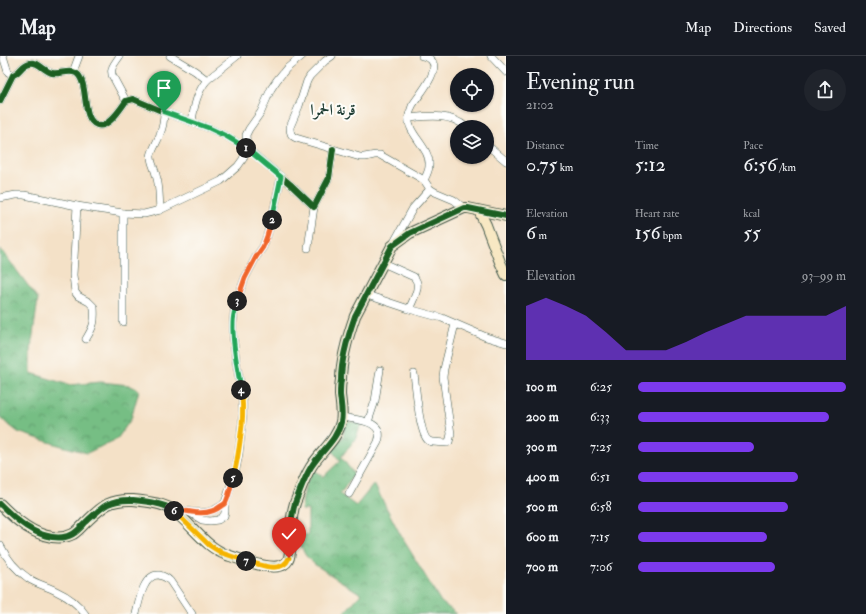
<!DOCTYPE html>
<meta charset="utf-8">
<style>
body{margin:0;font-family:"IM FELL Double Pica",Amiri,serif;background:#20242c;color:#f1f3f6;height:100vh;display:flex;flex-direction:column;font-size:15px;white-space:nowrap}
*{box-sizing:border-box;margin:0}
p{font-size:13px;color:#9ea1a6}
.icon{flex:none;width:22px;height:22px;fill:none;stroke:currentColor;stroke-width:2;stroke-linecap:round;stroke-linejoin:round}
.map{position:relative;flex:1;overflow:hidden}
.sheet{display:flex;flex-direction:column;background:#171b24;width:360px}
.sheet>*{flex:none}
.fabs{position:absolute;left:450px;top:12px;display:grid;gap:8px}
.fabs a{display:grid;place-items:center;width:44px;height:44px;border-radius:50%;background:#171b24;box-shadow:0 1px 3px #0004;font-size:20px}
.pin{position:absolute;display:grid;place-items:center;width:34px;height:34px;color:#fff;margin:-41px -17px;border-radius:50% 50% 50% 0;rotate:-45deg;box-shadow:0 0 4px #0007}
.pin .icon{rotate:45deg}
.km{position:absolute;width:20px;height:20px;margin:-10px;border-radius:50%;background:#222;color:#fff;font-size:11px;line-height:20px;text-align:center}
.round{display:grid;place-items:center;flex:none;width:42px;height:42px;border-radius:21px;background:#20242c}
.head{display:flex;align-items:center;justify-content:space-between;height:68px;padding:0 20px}
h1{font-size:22px;font-weight:600;line-height:30px}
.metrics{display:grid;grid-template-columns:repeat(3,1fr);gap:6px;height:68px;padding:4px 20px}
.metrics div{display:grid;align-content:center}
.metrics b{font-size:20px;font-weight:600}
.metrics small{font-size:11px;font-weight:400}
.metrics p{font-size:11px}
.chart{height:112px;padding:8px 20px}
.chart p{display:flex;justify-content:space-between}
.chart svg{width:100%;height:72px;margin-top:4px;fill:#7c3aed;opacity:.7}
ul{padding:0 20px;list-style:none;font-size:13px}
li{display:grid;grid-template-columns:64px 48px 1fr;align-items:center;height:30px}
li i{height:10px;border-radius:5px;background:#7c3aed}
header{display:flex;align-items:center;gap:24px;box-sizing:border-box;height:56px;padding:0 20px;background:#171b24;border-bottom:1px solid #363941}
header strong{font-size:19px}
nav{display:flex;gap:22px;margin-inline-start:auto;font-size:14px}
main{display:flex;flex:1;min-height:0}
.map>svg:first-child{display:block}
.forest{fill:url(#forest-crowns);stroke:#4a7e5c}
.lines{fill:none;stroke-linecap:round;stroke-linejoin:round}
.street-casing{stroke:#3f564a;stroke-width:8}
.secondary-casing{stroke:#3f564a;stroke-width:12}
.street{stroke:#fff;stroke-width:7}
.secondary{stroke:#f8e8c3;stroke-width:10}
.cycleway-casing{stroke:#fdfcf7;stroke-width:8}
.cycleway{stroke:#1b5e20;stroke-width:6}
.split-1-casing{stroke:#fff;stroke-width:8}
.split-2-casing{stroke:#fff;stroke-width:8}
.split-3-casing{stroke:#fff;stroke-width:8}
.split-4-casing{stroke:#fff;stroke-width:8}
.split-5-casing{stroke:#fff;stroke-width:8}
.split-6-casing{stroke:#fff;stroke-width:8}
.split-7-casing{stroke:#fff;stroke-width:8}
.split-8-casing{stroke:#fff;stroke-width:8}
.split-1{stroke:#22a559;stroke-width:5}
.split-2{stroke:#22a559;stroke-width:5}
.split-3{stroke:#f0652b;stroke-width:5}
.split-4{stroke:#22a559;stroke-width:5}
.split-5{stroke:#f5b400;stroke-width:5}
.split-6{stroke:#f0652b;stroke-width:5}
.split-7{stroke:#f5b400;stroke-width:5}
.split-8{stroke:#f5b400;stroke-width:5}
.labels{text-anchor:middle;dominant-baseline:central;stroke-width:4;stroke-linejoin:round;paint-order:stroke}
.quarter-label{font-size:16px;font-weight:bold;fill:#1f3d34;stroke:#fdfcf7}
</style>
<header>
<strong>Map</strong>
<nav><a>Map</a><a>Directions</a><a>Saved</a></nav>
</header>
<main>
<div class="map">
<svg width="506" height="558" viewBox="0 0 506 558">
<defs>
<pattern id="forest-crowns" width="20" height="18" patternUnits="userSpaceOnUse"><rect width="20" height="18" fill="#76be84"/><path d="M2 6a3 3 0 1 1 6 0M12 15a3 3 0 1 1 6 0" fill="none" stroke="#609c6d"/></pattern>
</defs>
<rect width="100%" height="100%" fill="#fdfcf7"/>
<filter id="ink" filterUnits="userSpaceOnUse"><feTurbulence type="fractalNoise" baseFrequency=".025" numOctaves="2"/><feDisplacementMap in="SourceGraphic" scale="8" xChannelSelector="R" yChannelSelector="G"/><feConvolveMatrix kernelMatrix="1 2 1 2 8 2 1 2 1" color-interpolation-filters="sRGB"/></filter>
<filter id="wash" filterUnits="userSpaceOnUse"><feTurbulence type="fractalNoise" baseFrequency=".012" numOctaves="4" result="noise"/><feDisplacementMap in="SourceGraphic" scale="16" xChannelSelector="R" yChannelSelector="G"/><feGaussianBlur stdDeviation="0.9" result="paint"/><feColorMatrix in="noise" values="0 0 0 0 0 0 0 0 0 0 0 0 0 0 0 0 0 1.4 0 .05"/><feComposite in="paint" operator="in"/></filter>
<g filter="url(#wash)">
<rect width="100%" height="100%" fill="#f4e1c7"/>
<g class="forest">
<path d="M0,192L38,243L31,293V317L69,329L101,326L129,329L139,334L131,363L117,383L87,397L55,388L18,376L0,362Z"/>
<path d="M346,365L361,368L356,382L341,401L354,418L340,438L356,450L374,428L400,478L441,546L457,558H343L361,538L314,508L306,500L300,489L298,479H308V454H301L305,431L313,413L323,421L340,405L331,393L343,381Z"/>
</g>
</g>
<g filter="url(#ink)">
<g class="lines">
<g class="street-casing">
<g id="street">
<path d="M3,0L8,16L13,19"/>
<path d="M170,0L195,15L207,24C197,36 194,50 192,66"/>
<path d="M332,0L325,5L310,20L307,25L299,50L290,71C290,77 291,80 296,82L360,101C367,102 373,98 380,99L424,124L430,133L435,136L454,144L464,152"/>
<path d="M422,0C425,1 429,1 431,4C442,14 417,41 412,50C411,53 410,56 409,59C405,77 431,91 429,110C429,115 426,120 424,124"/>
<path d="M491,0L506,16"/>
<path d="M119,1C115,7 110,12 112,19L126,45"/>
<path d="M73,16L79,0"/>
<path d="M207,24L237,0"/>
<path d="M0,45L13,19C20,17 22,8 30,7C38,5 44,15 52,17C59,19 69,13 76,17C90,26 80,63 97,69C108,73 121,52 126,45L133,43L164,56L209,72L226,80L247,92L290,128L314,151L329,122L333,93"/>
<path d="M409,62C429,60 450,57 466,71"/>
<path d="M487,89L506,105"/>
<path d="M0,142L16,139H24L77,150L123,157L144,158L160,154L221,125L238,110L243,103L247,92L246,79L249,73L261,56L271,33L277,24L286,13L302,0"/>
<path d="M77,150L73,219L75,236L78,240L89,246L94,251C95,266 94,270 86,283"/>
<path d="M160,154C159,142 160,130 156,119C155,113 151,107 151,101C150,97 159,83 160,78C163,71 164,63 164,56"/>
<path d="M393,188L413,152L430,133"/>
<path d="M308,192L314,151"/>
<path d="M383,207L414,221C415,223 417,225 417,227C419,234 412,247 409,253L442,262L486,281L506,287"/>
<path d="M367,239L409,253"/>
<path d="M123,266V157"/>
<path d="M414,318C416,330 419,380 429,385C434,387 442,386 447,387L449,386L451,378L443,321L444,313L455,268"/>
<path d="M342,361C356,364 386,364 378,386L349,438"/>
<path d="M368,366L375,345L380,314"/>
<path d="M173,453C194,456 207,462 225,447"/>
<path d="M189,456L202,464L210,465L218,464L224,460L225,456V447L236,413L239,397L243,358L242,339L236,304L233,279V267L234,257L237,244L245,222L256,201L263,191L267,180L272,162L281,121"/>
<path d="M0,489C6,501 16,514 28,522C36,528 47,530 56,535C67,540 78,548 85,558"/>
<path d="M136,558C139,546 143,518 159,519C164,520 167,522 170,525L192,558"/>
</g>
</g>
<g class="secondary-casing">
<g id="secondary">
<path d="M479,155L486,169L500,206L506,219"/>
<path d="M0,448C6,454 13,461 20,466C34,477 56,487 73,478C78,475 82,470 86,466C103,450 109,443 133,444C144,445 162,447 171,453C191,466 203,490 227,499C239,503 274,516 284,508C285,508 288,505 288,504C291,498 290,491 290,486C291,473 291,459 295,447C300,435 304,422 311,411C320,396 337,384 341,366C343,358 341,348 340,339C340,334 340,329 341,324C341,303 348,280 355,260L392,190L410,177L464,152H468L506,160"/>
</g>
</g>
<use href="#street" class="street"/>
<use href="#secondary" class="secondary"/>
<g class="cycleway-casing">
<g id="cycleway">
<path d="M0,45L13,19C20,17 22,8 30,7C38,5 44,15 52,17C59,19 69,13 76,17C90,26 80,63 97,69C108,73 121,52 126,45L133,43L164,56L209,72L226,80L247,92L290,128L314,151L329,122L333,93"/>
<path d="M0,448C6,454 13,461 20,466C34,477 56,487 73,478C78,475 82,470 86,466C103,450 109,443 133,444C144,445 162,447 171,453C191,466 203,490 227,499C239,503 274,516 284,508C285,508 288,505 288,504C291,498 290,491 290,486C291,473 291,459 295,447C300,435 304,422 311,411C320,396 337,384 341,366C343,358 341,348 340,339C340,334 340,329 341,324C341,303 348,280 355,260L392,190L410,177L464,152H468L506,160"/>
</g>
</g>
<use href="#cycleway" class="cycleway"/>
</g>
</g>
<g class="lines" filter="url(#ink)">
<g class="split-1-casing">
<path id="split-1" d="M164,56L209,72L226,80L246,92"/>
</g>
<g class="split-2-casing">
<path id="split-2" d="M246,92L281,121L272,164"/>
</g>
<g class="split-3-casing">
<path id="split-3" d="M237,245L245,222L256,201L263,191L267,180L272,164"/>
</g>
<g class="split-4-casing">
<path id="split-4" d="M237,245C235,253 233,260 233,267C232,290 238,312 241,334"/>
</g>
<g class="split-5-casing">
<path id="split-5" d="M233,422C238,404 240,387 242,369C243,357 243,345 241,334"/>
</g>
<g class="split-6-casing">
<path id="split-6" d="M174,455L170,452C187,455 207,462 221,450C223,449 225,448 226,446C229,440 231,429 233,422"/>
</g>
<g class="split-7-casing">
<path id="split-7" d="M174,455L209,489L222,497L246,505"/>
</g>
<g class="split-8-casing">
<path id="split-8" d="M246,505C259,508 282,519 289,502"/>
</g>
<use href="#split-1" class="split-1"/>
<use href="#split-2" class="split-2"/>
<use href="#split-3" class="split-3"/>
<use href="#split-4" class="split-4"/>
<use href="#split-5" class="split-5"/>
<use href="#split-6" class="split-6"/>
<use href="#split-7" class="split-7"/>
<use href="#split-8" class="split-8"/>
</g>
<g class="labels">
<g class="quarter-label">
<text x="333" y="54">قرنة الحمرا</text>
</g>
</g>
</svg>
<div class="fabs">
<a><svg class="icon" aria-label="locate" viewBox="0 0 24 24"><circle cx="12" cy="12" r="6"/><path d="M12 2v4M12 18v4M2 12h4M18 12h4"/></svg></a>
<a><svg class="icon" aria-label="layers" viewBox="0 0 24 24"><path d="M12 4l9 5-9 5-9-5zM3 14l9 5 9-5"/></svg></a>
</div>
<div class="pin" style="left:164px;top:56px;background:#1e9e55"><svg class="icon" aria-label="arrive" viewBox="0 0 24 24"><path d="M6 21V4h12l-3 4 3 4H6"/></svg></div>
<div class="pin" style="left:289px;top:502px;background:#d93025"><svg class="icon" aria-label="check" viewBox="0 0 24 24"><path d="M5 12l5 5 9-10"/></svg></div>
<b class="km" style="left:246px;top:92px">1</b>
<b class="km" style="left:272px;top:164px">2</b>
<b class="km" style="left:237px;top:245px">3</b>
<b class="km" style="left:241px;top:334px">4</b>
<b class="km" style="left:233px;top:422px">5</b>
<b class="km" style="left:174px;top:455px">6</b>
<b class="km" style="left:246px;top:505px">7</b>
</div>
<section class="sheet">
<div class="head"><div><h1>Evening run</h1><p>21:02</p></div><a class="round"><svg class="icon" aria-label="share" viewBox="0 0 24 24"><path d="M12 15V3M7 8l5-5 5 5M5 13v7h14v-7"/></svg></a></div>
<div class="metrics">
<div><p>Distance</p><b>0.75<small> km</small></b></div>
<div><p>Time</p><b>5:12</b></div>
<div><p>Pace</p><b>6:56<small> /km</small></b></div>
</div>
<div class="metrics">
<div><p>Elevation</p><b>6<small> m</small></b></div>
<div><p>Heart rate</p><b>156<small> bpm</small></b></div>
<div><p>kcal</p><b>55</b></div>
</div>
<div class="chart"><p><span>Elevation</span>93–99 m</p>
<svg viewBox="0 0 160 44" preserveAspectRatio="none"><path d="M0 44V11L10 6L20 11L30 17L40 27L50 38L60 38L70 38L80 33L90 27L100 22L110 17L120 17L130 17L140 17L150 17L160 11V44z"/></svg>
</div>
<ul>
<li><b>100 m</b>6:25<i style="width:100%"></i></li>
<li><b>200 m</b>6:33<i style="width:92%"></i></li>
<li><b>300 m</b>7:25<i style="width:56%"></i></li>
<li><b>400 m</b>6:51<i style="width:77%"></i></li>
<li><b>500 m</b>6:58<i style="width:72%"></i></li>
<li><b>600 m</b>7:15<i style="width:62%"></i></li>
<li><b>700 m</b>7:06<i style="width:66%"></i></li>
</ul>
</section>
</main>
